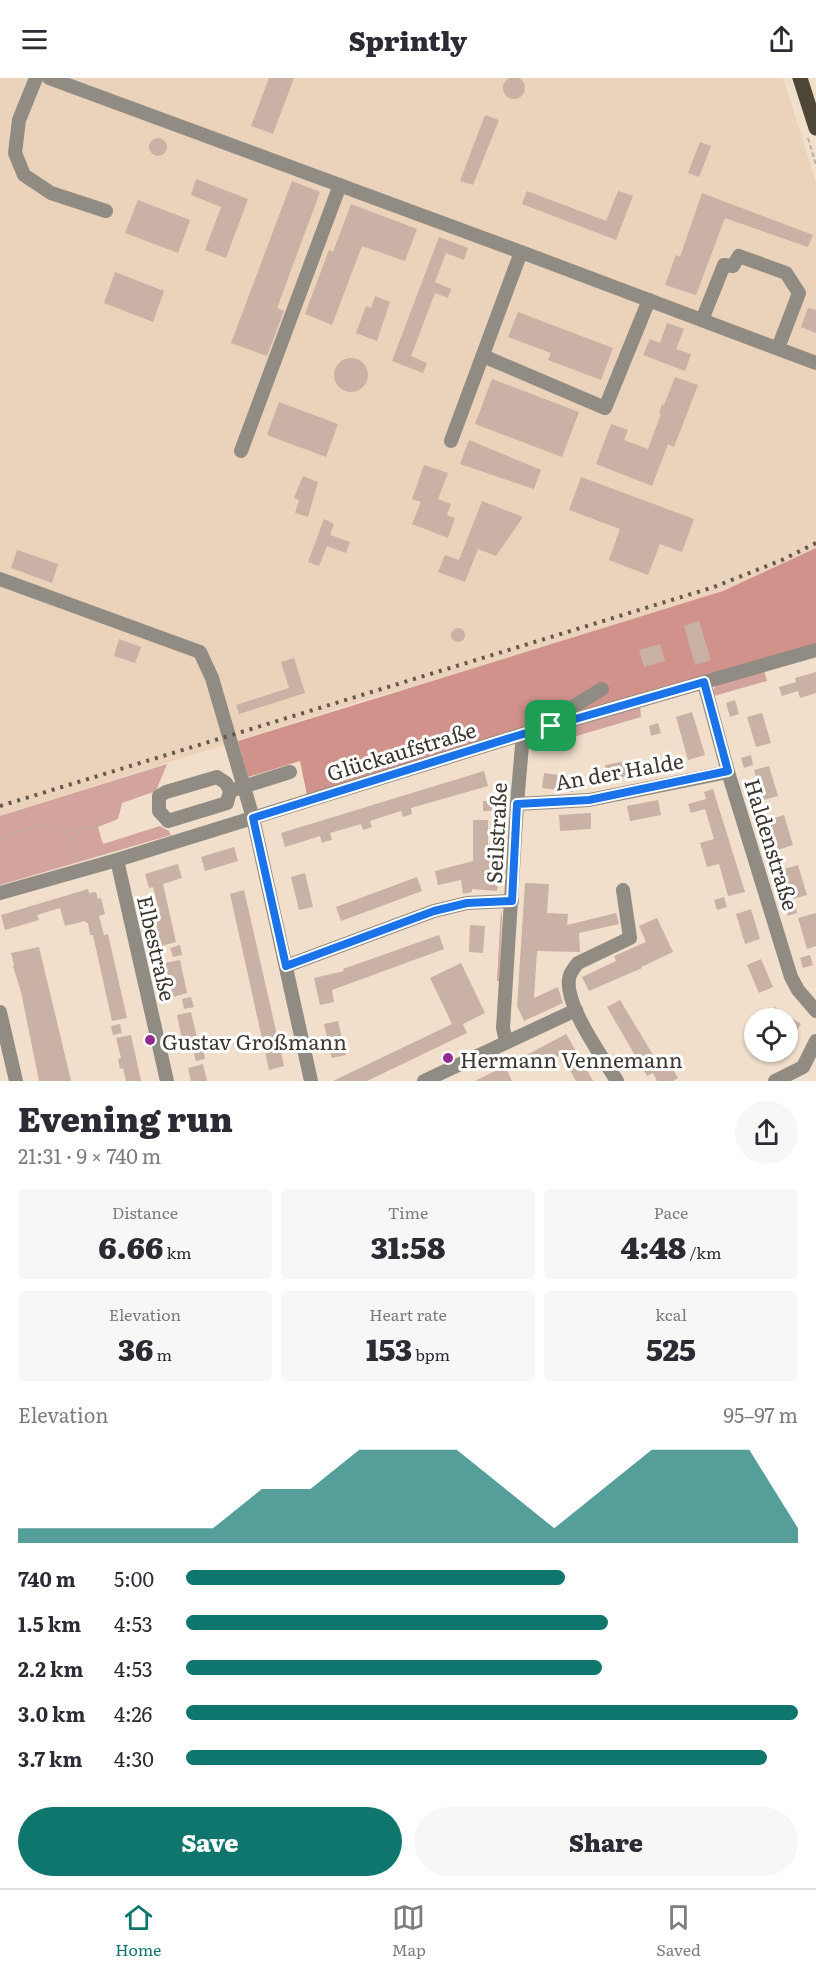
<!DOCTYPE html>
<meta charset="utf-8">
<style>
body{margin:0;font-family:Literata,serif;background:#f7f7f7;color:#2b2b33;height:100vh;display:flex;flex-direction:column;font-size:22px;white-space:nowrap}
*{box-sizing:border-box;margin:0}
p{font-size:20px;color:#7c7c81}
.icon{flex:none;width:33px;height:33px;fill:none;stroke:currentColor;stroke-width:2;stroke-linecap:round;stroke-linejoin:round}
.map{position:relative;height:1003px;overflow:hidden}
.details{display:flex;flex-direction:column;background:#fff;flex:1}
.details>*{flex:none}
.tools{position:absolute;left:744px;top:930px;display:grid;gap:12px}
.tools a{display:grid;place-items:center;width:54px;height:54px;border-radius:50%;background:#fff;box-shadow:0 2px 4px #0004;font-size:30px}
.pin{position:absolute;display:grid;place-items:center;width:51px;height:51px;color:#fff;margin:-26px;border-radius:12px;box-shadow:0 3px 9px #0006}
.round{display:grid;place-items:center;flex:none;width:63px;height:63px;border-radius:32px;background:#f7f7f7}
.summary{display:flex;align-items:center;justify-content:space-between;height:102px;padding:0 18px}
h1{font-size:33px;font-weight:800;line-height:45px}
.figures{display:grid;grid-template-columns:repeat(3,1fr);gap:9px;height:102px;padding:6px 18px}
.figures div{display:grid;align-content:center;border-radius:6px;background:#f7f7f7;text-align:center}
.figures b{font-size:30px;font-weight:800}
.figures small{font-size:16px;font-weight:400}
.figures p{font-size:16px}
.chart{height:168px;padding:12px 18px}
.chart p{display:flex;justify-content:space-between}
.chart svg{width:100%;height:108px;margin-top:6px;fill:#0f766e;opacity:.7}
.primary-button{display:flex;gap:12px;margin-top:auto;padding:12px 18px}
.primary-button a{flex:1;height:69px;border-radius:36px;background:#0f766e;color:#fff;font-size:24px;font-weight:800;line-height:69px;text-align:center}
.primary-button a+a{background:#f7f7f7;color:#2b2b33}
ul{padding:0 18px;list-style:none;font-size:20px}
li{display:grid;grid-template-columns:96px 72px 1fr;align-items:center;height:45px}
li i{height:15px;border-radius:8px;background:#0f766e}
header{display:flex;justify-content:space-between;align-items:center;height:78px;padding:0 18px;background:#fff;font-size:27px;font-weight:800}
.tabs{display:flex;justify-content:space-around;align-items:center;height:84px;border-top:2px solid #e1e1e2;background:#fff;font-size:16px;color:#7c7c81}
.tabs a{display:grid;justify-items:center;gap:3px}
.tabs .current{color:#0f766e}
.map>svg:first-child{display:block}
.built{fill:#ead3ba}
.green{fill:#d3a39d}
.forest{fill:#d0928a}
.building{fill:#c9b1a5}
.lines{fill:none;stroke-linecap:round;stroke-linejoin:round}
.path{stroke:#bbad9d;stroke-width:2;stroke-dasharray:4.5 3;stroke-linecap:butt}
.minor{stroke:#908c83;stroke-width:14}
.major{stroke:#4e4737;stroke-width:15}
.rail{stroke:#61584e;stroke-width:4;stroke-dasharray:3 6;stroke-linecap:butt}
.route-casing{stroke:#fff;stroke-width:12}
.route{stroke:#1a73e8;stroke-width:8}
.poi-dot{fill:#912c93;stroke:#fff;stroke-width:2}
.labels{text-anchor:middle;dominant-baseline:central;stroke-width:6;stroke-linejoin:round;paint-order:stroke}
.street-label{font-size:21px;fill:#3e372f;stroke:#fff}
.poi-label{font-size:21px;fill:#3e372f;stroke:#fff;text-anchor:start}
</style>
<header><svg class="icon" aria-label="menu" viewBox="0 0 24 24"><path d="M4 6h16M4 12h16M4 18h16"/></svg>Sprintly<svg class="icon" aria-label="share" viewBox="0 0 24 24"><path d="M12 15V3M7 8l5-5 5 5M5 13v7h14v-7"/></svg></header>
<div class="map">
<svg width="816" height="1003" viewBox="0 0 816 1003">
<rect width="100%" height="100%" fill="#f1dfcc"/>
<path class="built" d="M0,0H783L816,104V470L723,513L523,576L362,623L0,738Z"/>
<g class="green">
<path d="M764,592L767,603L714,618L712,614L716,607Z"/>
<path d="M640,628L641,639L532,671H529L528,669L533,662L539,658Z"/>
<path d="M167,686L156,713L122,725L118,741L98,749L103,766L160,748L169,753L171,757L0,807V738Z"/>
<path d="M501,832L502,839L499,903H497Z"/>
</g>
<path class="forest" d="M816,470V566L307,717L300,683L248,699L238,663L723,513Z"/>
<g class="building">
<circle cx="514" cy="10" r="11"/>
<path d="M269,0H294L273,56L251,48Z"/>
<path d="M485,37L499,42L473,107L460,103Z"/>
<circle cx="158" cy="69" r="9"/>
<path d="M700,64L711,68L699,99L688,95Z"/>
<path d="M196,101L248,121L226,180L205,172L221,129L191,117Z"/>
<path d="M292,103L320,114L277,230L284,233L267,278L231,265Z"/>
<path d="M527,113L606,143L618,113L633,118L616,162L522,126Z"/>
<path d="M702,115L813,157L808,169L725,140L696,217L665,207L676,177L680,179Z"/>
<path d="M138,122L190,142L178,175L125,155Z"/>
<path d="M351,126L417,151L405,183L362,168L332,247L305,236L329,172L333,174Z"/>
<path d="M439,159L468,170L464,182L446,175L435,204L451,211L448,220L435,215L411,278L427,285L423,295L392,283Z"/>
<path d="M115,194L164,213L153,244L104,225Z"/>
<path d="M375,218L390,224L377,263L356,255L366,228L371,230Z"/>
<path d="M808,230L816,232V255L801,249Z"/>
<path d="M518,234L613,270L601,302L548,282L551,275L508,259Z"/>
<path d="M667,245L684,251L676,271L691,276L685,293L643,277L650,261L660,265Z"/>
<circle cx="351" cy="297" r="17"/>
<path d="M675,299L698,307L674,369L668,366L652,408L596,386L611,346L628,352L624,362L648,371L661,336L659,335L662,326L664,327Z"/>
<path d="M492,301L579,334L562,379L475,346Z"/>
<path d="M279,324L338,346L326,379L267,357Z"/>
<path d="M469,362L541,392L534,411L460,386Z"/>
<path d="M424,387L448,395L438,421L451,426L447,437L455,440L448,460L412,446L421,424L412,421Z"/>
<path d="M303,398L318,404L308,439L295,435L299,422L294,420Z"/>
<path d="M581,399L694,441L682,474L660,466L648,497L609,482L620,451L569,432Z"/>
<path d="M482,423L523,439L496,478L478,471L465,504L438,494L445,477L459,482Z"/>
<path d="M324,441L334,446L330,457L350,464L346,475L327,468L319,488L308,484Z"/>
<path d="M17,472L58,486L52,505L11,490Z"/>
<path d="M699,543L711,582L695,587L684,548Z"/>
<circle cx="458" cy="557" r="7"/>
<path d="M119,561L141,569L135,585L114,578Z"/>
<path d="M660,566L665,583L644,589L639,572Z"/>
<path d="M294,580L305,615L239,636L236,627L289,610L281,584Z"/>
<path d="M816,594V615L800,620L798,613L782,618L779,609L796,604L795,600Z"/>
<path d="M735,622L739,636L730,639L726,625Z"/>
<path d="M692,634L705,677L688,682L676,639Z"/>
<path d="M762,635L771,665L756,669L747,639Z"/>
<path d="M658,645L661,655L651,658L649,648Z"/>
<path d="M751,677L753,687L744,690L741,680Z"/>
<path d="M636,681L639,696L608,702L605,687Z"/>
<path d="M769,688L778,718L763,722L754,692Z"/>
<path d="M484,693L488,708L411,730L412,736L403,739L401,733L370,743L372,749L363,752L361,746L330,755L332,762L327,763L322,765L320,758L285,769L281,755Z"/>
<path d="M544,695L575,699L573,714L542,710Z"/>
<path d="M713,711L745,814L728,818L719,786L707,789L700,765L714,761L705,731L691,735L688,726L706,721L704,714Z"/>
<path d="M658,722L661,737L630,743L627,728Z"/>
<rect x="483" y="723" width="9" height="10"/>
<path d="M765,727L768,737L759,740L756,730Z"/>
<path d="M591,735V751L560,753L559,737Z"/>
<path d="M784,737L793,767L778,772L769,742Z"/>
<path d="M473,742H488V782H492L491,792H495L494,802H498L497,813L472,811V814L463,816L461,802L438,807L435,793L473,783Z"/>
<path d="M234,769L238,783L205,793L201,779Z"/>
<path d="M780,777L783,786L773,789L770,779Z"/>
<path d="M178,786L182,800L163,806L176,864L161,868L154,834L159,833L153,809L149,810L145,796Z"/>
<path d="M798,787L807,817L793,821L784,791Z"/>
<path d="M305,795L313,829L299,832L291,799Z"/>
<path d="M417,799L422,813L341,843L336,829Z"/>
<path d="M525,805L549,806L547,835L568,836L567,847L616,835L619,846L579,855L580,874L537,873L534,920L558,909L563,925L524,943L517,928Z"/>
<path d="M88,811L89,815L96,814L98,821L101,820L105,836L99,838L104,857L108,856L127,940L112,943L93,857H90L88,845H86L85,843L65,848L60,830L37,837L39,842L5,852L1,837Z"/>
<path d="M244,812L284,988L269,992L230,816Z"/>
<path d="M724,819L727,829L717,832L714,822Z"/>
<path d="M795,826L797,835L788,838L785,829Z"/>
<path d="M751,831L760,861L745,866L736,836Z"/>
<path d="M816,835V868L807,871L798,840Z"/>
<path d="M657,840L673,874L641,889L642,890L589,913L582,899L616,883L614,878L646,864L639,848Z"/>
<path d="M470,847L485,848L483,875L469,874Z"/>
<path d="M439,857L444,871L332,912L334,924L320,927L314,900L344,893L343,891Z"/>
<path d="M180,867L182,877L173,879L170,870Z"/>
<path d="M39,869L58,948L71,1003H39L21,914L13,888L14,887L11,875Z"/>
<path d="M810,877L813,887L803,890L800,880Z"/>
<path d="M761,881L773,909L759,915L747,887Z"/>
<path d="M180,882L187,915L173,919L165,885Z"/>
<path d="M461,885L485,935L463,946L467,955L367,1003H333L452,946L430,900Z"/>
<path d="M191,919L194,929L184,931L182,921Z"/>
<path d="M620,922L661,990L675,982L679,990L674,993L678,1000L673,1003H657L653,995L647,998L607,929Z"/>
<path d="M775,929L801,946L788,967V940H767Z"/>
<path d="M191,934L199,968L184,971L177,937Z"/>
<path d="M338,943L346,977L332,980L325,959H327L324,946Z"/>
<path d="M120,946L122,955L113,957L111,948Z"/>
<path d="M566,956L584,987L593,1003H576L561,977L530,993L523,979Z"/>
<path d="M131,957L138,989L141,1003H126L123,990L120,991L118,981L121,980L116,960Z"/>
<path d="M203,971L205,981L196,983L193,973Z"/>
<path d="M203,986L207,1003H191L188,990Z"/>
<path d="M505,988L512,1003H475Z"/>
</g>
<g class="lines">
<g class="path">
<path d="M808,60L816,87"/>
<path d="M64,752L98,749"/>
<path d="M0,760C15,755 50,741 64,752C72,758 75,773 78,782"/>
</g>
<g class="minor">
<path d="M36,0L19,42L15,75L24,97L51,115L106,133"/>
<path d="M49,0L521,174L816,285"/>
<path d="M702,242L724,187L733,188L739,178L786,195L799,215L778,270"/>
<path d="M483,278L605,330L649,222"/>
<path d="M451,363L521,174"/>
<path d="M241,373L340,107"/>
<path d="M0,501L200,574L212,600L253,740L311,1003"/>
<path d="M704,605L728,694L791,899L798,912L816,933"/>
<path d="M551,648L564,634L602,611"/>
<path d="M230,713L226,705L217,699L166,714L159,718V733L168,743L227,725L230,713L290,694"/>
<path d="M517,726L589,722L728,694"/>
<path d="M117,782L167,1003"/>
<path d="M0,815L117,782L523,656L816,572"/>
<path d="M286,888L434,833L467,825L512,823"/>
<path d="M0,934L16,1003"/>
<path d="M506,963L503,950L517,726L523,656"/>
<path d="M424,1003L576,932"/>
<path d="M617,1003C603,980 565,928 569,901C570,894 574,890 578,885L630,860L623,812"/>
<path d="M775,1003L803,989L816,963"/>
</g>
<path class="major" d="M800,0L816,50"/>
<path class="rail" d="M0,728L714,509L782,482L816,465"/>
</g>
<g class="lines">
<g class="route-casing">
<path id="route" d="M704,604L728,693L589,722L517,726L512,823L467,825L434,833L286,888L253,740L523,656Z"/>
</g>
<use href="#route" class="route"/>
</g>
<g class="poi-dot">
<circle cx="150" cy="962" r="6"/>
<circle cx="448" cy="980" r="6"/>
</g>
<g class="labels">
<g class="street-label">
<text transform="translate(401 672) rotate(-17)">Glückaufstraße</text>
<text transform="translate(619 692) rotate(-10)">An der Halde</text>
<text transform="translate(495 755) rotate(-87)">Seilstraße</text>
<text transform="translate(773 766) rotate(73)">Haldenstraße</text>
<text transform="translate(158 870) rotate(77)">Elbestraße</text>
</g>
<g class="poi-label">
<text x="162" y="962">Gustav Großmann</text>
<text x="460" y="980">Hermann Vennemann</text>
</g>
</g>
</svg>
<div class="tools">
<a><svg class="icon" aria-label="locate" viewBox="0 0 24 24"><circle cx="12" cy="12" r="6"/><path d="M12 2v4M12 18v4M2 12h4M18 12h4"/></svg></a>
</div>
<div class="pin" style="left:551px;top:648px;background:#1e9e55"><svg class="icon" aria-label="arrive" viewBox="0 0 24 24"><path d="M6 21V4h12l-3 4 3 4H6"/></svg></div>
</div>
<section class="details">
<div class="summary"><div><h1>Evening run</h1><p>21:31 · 9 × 740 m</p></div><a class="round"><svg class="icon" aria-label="share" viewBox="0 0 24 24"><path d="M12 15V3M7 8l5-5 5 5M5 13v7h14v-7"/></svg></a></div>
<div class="figures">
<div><p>Distance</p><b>6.66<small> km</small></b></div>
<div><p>Time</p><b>31:58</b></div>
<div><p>Pace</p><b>4:48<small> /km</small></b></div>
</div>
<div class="figures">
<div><p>Elevation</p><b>36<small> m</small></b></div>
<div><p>Heart rate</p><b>153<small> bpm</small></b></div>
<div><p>kcal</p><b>525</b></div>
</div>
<div class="chart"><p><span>Elevation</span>95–97 m</p>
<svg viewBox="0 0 160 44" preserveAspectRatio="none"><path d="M0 44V38L10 38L20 38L30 38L40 38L50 22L60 22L70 6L80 6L90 6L100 22L110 38L120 22L130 6L140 6L150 6L160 38V44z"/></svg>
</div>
<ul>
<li><b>740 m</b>5:00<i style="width:62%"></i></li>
<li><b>1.5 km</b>4:53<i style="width:69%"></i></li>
<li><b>2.2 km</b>4:53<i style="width:68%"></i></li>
<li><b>3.0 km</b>4:26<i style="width:100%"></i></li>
<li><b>3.7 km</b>4:30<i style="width:95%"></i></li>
</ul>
<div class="primary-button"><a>Save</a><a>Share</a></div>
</section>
<nav class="tabs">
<a class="current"><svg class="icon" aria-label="home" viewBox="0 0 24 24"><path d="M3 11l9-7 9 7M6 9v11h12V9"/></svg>Home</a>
<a><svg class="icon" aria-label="map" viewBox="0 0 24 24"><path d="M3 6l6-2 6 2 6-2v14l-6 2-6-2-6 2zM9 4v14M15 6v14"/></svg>Map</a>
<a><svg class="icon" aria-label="saved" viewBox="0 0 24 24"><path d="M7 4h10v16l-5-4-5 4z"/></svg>Saved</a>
</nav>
